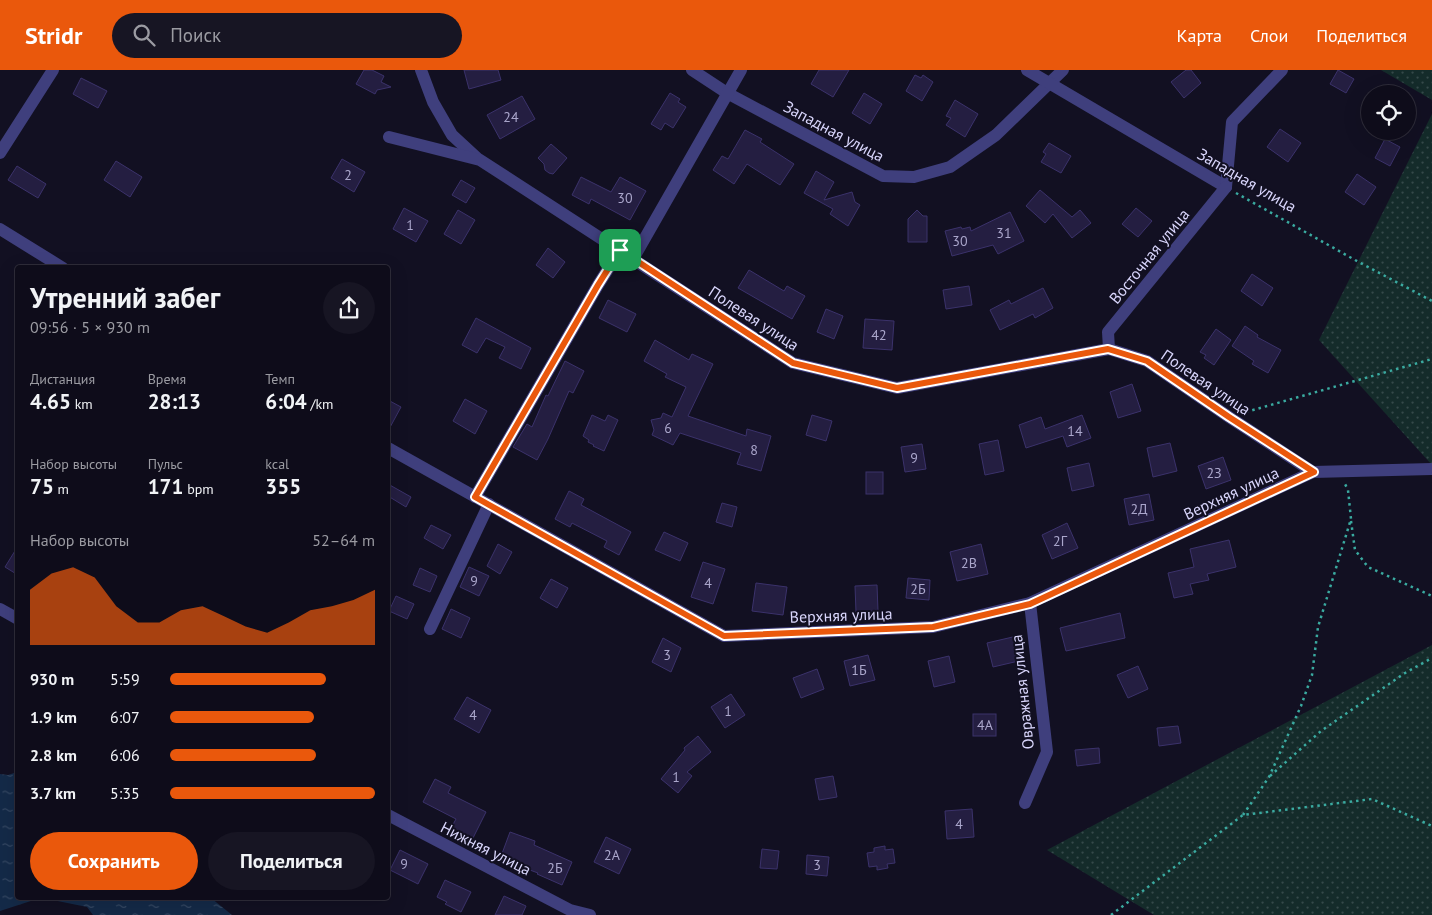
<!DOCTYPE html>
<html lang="ru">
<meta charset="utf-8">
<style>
body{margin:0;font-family:"PT Sans",sans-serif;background:#171523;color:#f1f3f6;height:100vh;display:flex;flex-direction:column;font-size:19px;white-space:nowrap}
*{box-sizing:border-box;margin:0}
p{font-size:16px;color:#9b9ba2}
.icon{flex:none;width:28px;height:28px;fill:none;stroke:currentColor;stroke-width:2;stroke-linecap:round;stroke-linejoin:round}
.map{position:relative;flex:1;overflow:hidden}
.details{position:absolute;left:15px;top:195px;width:375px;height:635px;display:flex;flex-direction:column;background:#0e0c1a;border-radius:5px;box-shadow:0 5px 20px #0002,0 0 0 1px #2e2c39}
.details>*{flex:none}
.fabs{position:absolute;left:1361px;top:15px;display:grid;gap:10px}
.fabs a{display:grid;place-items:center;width:55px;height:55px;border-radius:50%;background:#0e0c1a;box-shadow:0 5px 20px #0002,0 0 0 1px #2e2c39;font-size:25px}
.pin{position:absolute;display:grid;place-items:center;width:42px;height:42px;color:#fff;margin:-21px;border-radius:10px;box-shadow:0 2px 8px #0006}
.round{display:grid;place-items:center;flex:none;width:52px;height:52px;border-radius:26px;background:#171523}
.summary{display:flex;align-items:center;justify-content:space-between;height:85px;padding:0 15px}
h1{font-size:28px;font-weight:700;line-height:38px}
.stats{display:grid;grid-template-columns:repeat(3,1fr);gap:8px;height:85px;padding:5px 15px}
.stats div{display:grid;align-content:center}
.stats b{font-size:21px;font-weight:700}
.stats small{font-size:14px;font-weight:400}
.stats p{font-size:14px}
.chart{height:140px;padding:10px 15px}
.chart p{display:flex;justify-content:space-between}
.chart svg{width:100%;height:90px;margin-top:5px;fill:#ea580c;opacity:.7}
.primary-button{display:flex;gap:10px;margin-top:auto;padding:10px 15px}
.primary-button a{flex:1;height:58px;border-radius:30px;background:#ea580c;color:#fff;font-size:20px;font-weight:700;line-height:58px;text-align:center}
.primary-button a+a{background:#171523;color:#f1f3f6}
ul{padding:0 15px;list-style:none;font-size:16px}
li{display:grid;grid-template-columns:80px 60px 1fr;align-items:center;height:38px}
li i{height:12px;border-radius:6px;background:#ea580c}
header{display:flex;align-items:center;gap:30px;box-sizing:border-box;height:70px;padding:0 25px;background:#ea580c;color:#fff}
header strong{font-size:24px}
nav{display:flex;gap:28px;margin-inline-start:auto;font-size:18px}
.search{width:350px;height:45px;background:#171523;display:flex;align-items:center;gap:12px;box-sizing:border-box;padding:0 18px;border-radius:28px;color:#9b9ba2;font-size:19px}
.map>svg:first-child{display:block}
.grass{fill:url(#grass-dots)}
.water{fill:url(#water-ripples)}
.building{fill:#241e41;stroke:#3b326b}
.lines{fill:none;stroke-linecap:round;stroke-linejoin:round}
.path{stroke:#3aaaa0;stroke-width:2.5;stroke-dasharray:2.5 4;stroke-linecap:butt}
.minor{stroke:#3f3f7d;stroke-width:12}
.route-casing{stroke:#fff;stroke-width:10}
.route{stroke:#ea580c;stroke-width:6}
.labels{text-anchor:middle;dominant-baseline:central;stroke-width:4;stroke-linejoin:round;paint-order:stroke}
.number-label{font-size:14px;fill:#aba7cc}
.street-label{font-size:16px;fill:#d8d5fb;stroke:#121022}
</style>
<header>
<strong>Stridr</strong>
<div class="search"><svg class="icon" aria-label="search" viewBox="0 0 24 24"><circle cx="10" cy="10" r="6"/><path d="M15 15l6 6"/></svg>Поиск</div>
<nav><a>Карта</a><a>Слои</a><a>Поделиться</a></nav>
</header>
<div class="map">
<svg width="1432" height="845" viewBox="0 0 1432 845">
<defs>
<pattern id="grass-dots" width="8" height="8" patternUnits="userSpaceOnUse" patternTransform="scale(1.25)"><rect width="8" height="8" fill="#142b2a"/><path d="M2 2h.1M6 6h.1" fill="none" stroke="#35494a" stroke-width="1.8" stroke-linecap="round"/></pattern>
<pattern id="water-ripples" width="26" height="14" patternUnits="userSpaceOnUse" patternTransform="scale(1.25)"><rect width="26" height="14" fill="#142a48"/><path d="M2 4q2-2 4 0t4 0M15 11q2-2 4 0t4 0" fill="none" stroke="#354863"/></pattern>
</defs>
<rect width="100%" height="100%" fill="#121022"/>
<g class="grass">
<path d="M1381,0H1432V30Z"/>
<path d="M1432,44V395L1319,270Z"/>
<path d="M1432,575V845H1154L1047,780Z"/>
</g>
<g class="water">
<path d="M17,702L18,828H40L0,841V704L8,705Z"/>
<path d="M43,828H211L232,845H93L87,837Z"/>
</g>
<g class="building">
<path d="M364,0H372L384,6L381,12L391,17L377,20L375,24L356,14Z"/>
<path d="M464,0H498L501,10L469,19Z"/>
<path d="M819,0H849L833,27L811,14Z"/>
<path d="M1186,0H1191L1201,13L1184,28L1171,12Z"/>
<path d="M1338,0L1354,9L1346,23L1330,14Z"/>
<path d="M915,5L921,8L923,5L933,12L922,31L906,21Z"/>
<path d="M81,8L107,21L98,38L73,24Z"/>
<path d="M670,23L680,29L678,32L686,37L673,58L665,53L661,60L651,54Z"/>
<path d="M864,23L882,34L870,54L852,43Z"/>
<path d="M522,26L535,49L500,69L487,45Z"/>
<path d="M955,30L978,44L965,67L946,55L951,48L946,46Z"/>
<path d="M1280,59L1301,73L1288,92L1267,77Z"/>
<path d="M745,60L762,69L760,72L794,94L780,115L747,94L734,114L713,100L722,86L728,89Z"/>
<path d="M1385,69L1400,77L1390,96L1375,88Z"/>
<path d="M1049,73L1071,86L1061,103L1041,92L1046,84L1043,82Z"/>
<path d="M551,74L567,88L553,104L549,103L545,100L544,94L538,88Z"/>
<path d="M342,89L365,102L354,122L331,108Z"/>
<path d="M116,91L142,107L130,127L104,110Z"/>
<path d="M17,96L46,114L38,128L8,110Z"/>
<path d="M816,101L834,112L824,130L852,122L855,132L860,135L848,156L830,144L833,139L804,123Z"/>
<path d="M1357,104L1376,117L1364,135L1345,122Z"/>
<path d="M581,107L611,122L620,107L646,121L630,150L591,129L589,134L572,125Z"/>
<path d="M461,110L475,118L466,133L452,125Z"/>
<path d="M1040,120L1072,147L1080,140L1091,153L1072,168L1053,144L1045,153L1026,136Z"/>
<path d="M404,138L428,151L416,172L393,159Z"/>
<path d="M1136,138L1152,151L1138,167L1122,154Z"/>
<path d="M458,140L475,150L461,174L444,164Z"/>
<path d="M917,140L923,146H927V172H908V149Z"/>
<path d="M1010,142L1024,171L998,184L993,175L952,186L945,161L961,157L962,159L970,157L971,161Z"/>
<path d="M548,178L565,192L553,208L536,195Z"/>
<path d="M749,200L784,221L787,216L805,226L792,249L738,218Z"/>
<path d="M1252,204L1273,218L1262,236L1241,221Z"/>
<path d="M969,216L972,235L946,239L943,220Z"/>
<path d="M1043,218L1053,238L1035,248L1033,244L1000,260L990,240L1009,230L1011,234Z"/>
<path d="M608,230L636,244L627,262L599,248Z"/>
<path d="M826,239L843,246L834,269L817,262Z"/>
<path d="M476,248L531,278L521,299L499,288L505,277L486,268L477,283L462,275Z"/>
<path d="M865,249L894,251L892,280L863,278Z"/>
<path d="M1245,256L1258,265L1257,267L1281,280L1268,303L1252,294L1254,291L1232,276Z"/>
<path d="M1216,259L1231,270L1214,295L1204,288L1206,285L1200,282Z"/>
<path d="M655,270L689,290L692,284L713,294L688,346L746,366L747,359L771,366L761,401L737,394L741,383L680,363L673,375L652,365L654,360L651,350L661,348L663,343L672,347L686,317L665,307L667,304L644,291Z"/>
<path d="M565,291L584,301L573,323L569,321L548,369L537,390L513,377L527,354L532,357L546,325L548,326Z"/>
<path d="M1132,314L1141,341L1118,348L1110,322Z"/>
<path d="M465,329L487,341L475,364L453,351Z"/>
<path d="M388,330L401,337L388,361Z"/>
<path d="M592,345L605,351L608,345L618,350L604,381L593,376L594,375L588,372L589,370L583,366Z"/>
<path d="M812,345L832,351L826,371L806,365Z"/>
<path d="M1082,345L1091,368L1067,377L1063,366L1026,378L1019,355L1041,347L1045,359Z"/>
<path d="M998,370L1004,401L985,405L979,374Z"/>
<path d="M1170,373L1177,401L1153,407L1147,378Z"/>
<path d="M922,374L926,399L905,402L901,377Z"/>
<path d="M1223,387L1231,410L1206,419L1198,396Z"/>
<path d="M1089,393L1094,416L1072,421L1067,398Z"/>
<rect x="866" y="402" width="17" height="22"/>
<path d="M388,414L411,427L406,437L388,426Z"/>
<path d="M569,421L584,429L581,435L631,462L619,485L604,477L607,471L572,453L570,457L555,449Z"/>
<path d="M1149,424L1154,450L1129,455L1124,429Z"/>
<path d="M722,433L737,437L732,457L716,452Z"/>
<path d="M1067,453L1078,478L1052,489L1042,465Z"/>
<path d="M431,455L451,465L443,479L424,468Z"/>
<path d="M664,462L688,473L680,491L655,480Z"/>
<path d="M1229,470L1236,497L1207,504L1209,510L1190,514L1193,524L1174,528L1168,503L1194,497L1190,479Z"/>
<path d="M498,474L512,482L500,504L487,496Z"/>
<path d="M981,474L988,504L957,511L950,482Z"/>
<path d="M18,476V505L5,497Z"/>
<path d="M703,492L725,499L713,534L691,527Z"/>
<path d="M469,497L489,506L479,526L460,517Z"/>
<path d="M420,498L437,506L430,522L413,515Z"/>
<path d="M908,508L930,510L929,530L906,528Z"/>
<path d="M551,509L568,518L557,538L540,528Z"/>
<path d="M756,513L787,517L783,545L752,541Z"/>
<path d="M877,515L878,541L856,542L855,516Z"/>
<path d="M396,526L414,534L407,549L389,541Z"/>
<path d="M451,539L470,548L461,568L442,559Z"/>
<path d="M1120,543L1125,568L1066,581L1060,558Z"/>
<path d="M1017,566L1023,590L993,597L987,573Z"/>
<path d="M663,568L681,578L671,602L652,592Z"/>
<path d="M868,585L875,610L850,616L844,591Z"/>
<path d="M949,586L955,612L934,617L928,591Z"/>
<path d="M1138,596L1148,619L1128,628L1117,605Z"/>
<path d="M817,599L824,619L801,628L793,608Z"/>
<path d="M731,624L745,645L725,658L711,637Z"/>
<path d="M467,627L491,640L479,663L454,649Z"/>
<rect x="973" y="644" width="23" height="22"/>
<path d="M1178,656L1181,673L1159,676L1157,658Z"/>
<path d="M698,666L711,682L687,702L692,706L678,723L661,709L685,680L684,678Z"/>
<path d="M1099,678L1100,693L1077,696L1075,680Z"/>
<path d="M833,706L837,727L819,730L815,709Z"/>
<path d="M435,709L451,717L448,723L486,742L471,772L449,762L456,749L423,732Z"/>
<path d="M972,739L974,767L947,769L945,741Z"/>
<path d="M510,762L535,771L534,775L572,792L562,815L537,804L538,803L500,789Z"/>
<path d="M606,767L631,779L619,804L594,792Z"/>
<path d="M885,776V780L893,779L895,793L887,794L888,798L877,800V796L869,797L867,783L874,782V778Z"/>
<path d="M762,779L779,781L777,799L760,798Z"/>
<path d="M400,780L428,794L418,814L390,800Z"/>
<path d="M807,785L829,787L827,806L806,804Z"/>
<path d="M445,810L471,822L461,842L445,834L447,832L437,827Z"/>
<path d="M504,826L526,836L522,845H495Z"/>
</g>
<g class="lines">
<g class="path">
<path d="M1236,123L1355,190L1432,231"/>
<path d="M1246,342L1432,289"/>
<path d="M1351,451L1355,480L1368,497L1432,526"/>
<path d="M1270,706L1321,661L1405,603L1432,588"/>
<path d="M1243,745L1269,707L1301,636L1312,605L1318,557L1351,449L1348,420L1345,414"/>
<path d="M1111,845L1243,745L1372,729L1432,756"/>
</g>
<g class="minor">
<path d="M421,0L433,32L452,65L478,89"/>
<path d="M692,0L727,23L883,106L914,107L950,97L996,65L1063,0"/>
<path d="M1027,0L1226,117"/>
<path d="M389,67L480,90L793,293L897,318L1109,279L1147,291L1229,347L1313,402"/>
<path d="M0,83L53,0"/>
<path d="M1226,117L1232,52L1282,0"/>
<path d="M0,159L63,198"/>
<path d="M633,189L741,0"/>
<path d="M1109,279L1108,262L1226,117"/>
<path d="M388,378L724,566L933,557L1030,533L1313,402L1432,399"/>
<path d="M475,427L598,215L620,180"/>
<path d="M0,539L18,549"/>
<path d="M430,559L489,434"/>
<path d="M1025,733L1047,682L1030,533"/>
<path d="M388,745L570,840L590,845"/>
</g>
</g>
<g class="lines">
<g class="route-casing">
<path id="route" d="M620,180L793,293L897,318L1108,279L1147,291L1229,347L1314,402L1030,534L933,557L724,566L475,427L598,215Z"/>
</g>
<use href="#route" class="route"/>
</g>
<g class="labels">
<g class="number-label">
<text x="511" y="47">24</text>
<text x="348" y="105">2</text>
<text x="625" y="128">30</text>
<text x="410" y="155">1</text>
<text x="1004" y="163">31</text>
<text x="960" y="171">30</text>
<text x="879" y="265">42</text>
<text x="668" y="358">6</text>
<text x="1075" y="361">14</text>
<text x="754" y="380">8</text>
<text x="914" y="388">9</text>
<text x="1214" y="403">2З</text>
<text x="1139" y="439">2Д</text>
<text x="1060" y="471">2Г</text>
<text x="969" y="493">2В</text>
<text x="474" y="511">9</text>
<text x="708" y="513">4</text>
<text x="918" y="519">2Б</text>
<text x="667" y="585">3</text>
<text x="859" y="600">1Б</text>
<text x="728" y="641">1</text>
<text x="473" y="645">4</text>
<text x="985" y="655">4А</text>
<text x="676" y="707">1</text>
<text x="959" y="754">4</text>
<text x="612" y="785">2А</text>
<text x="404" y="794">9</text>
<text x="817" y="795">3</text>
<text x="555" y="798">2Б</text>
</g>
<g class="street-label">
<text transform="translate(834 61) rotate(28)">Западная улица</text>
<text transform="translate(1247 110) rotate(30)">Западная улица</text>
<text transform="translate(1149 186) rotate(-51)">Восточная улица</text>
<text transform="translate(754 248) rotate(33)">Полевая улица</text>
<text transform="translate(1206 312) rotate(34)">Полевая улица</text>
<text transform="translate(1231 423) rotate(-25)">Верхняя улица</text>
<text transform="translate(841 545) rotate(-2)">Верхняя улица</text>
<text transform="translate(1022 622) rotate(-96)">Овражная улица</text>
<text transform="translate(486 778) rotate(27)">Нижняя улица</text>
</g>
</g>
</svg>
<div class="fabs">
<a><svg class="icon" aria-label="locate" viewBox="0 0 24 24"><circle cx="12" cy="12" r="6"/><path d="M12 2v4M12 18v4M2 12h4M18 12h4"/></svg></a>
</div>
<div class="pin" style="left:620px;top:180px;background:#1e9e55"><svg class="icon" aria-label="arrive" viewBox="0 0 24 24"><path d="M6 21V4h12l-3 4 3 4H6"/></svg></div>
<section class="details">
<div class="summary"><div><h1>Утренний забег</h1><p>09:56 · 5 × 930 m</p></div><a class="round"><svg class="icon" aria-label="share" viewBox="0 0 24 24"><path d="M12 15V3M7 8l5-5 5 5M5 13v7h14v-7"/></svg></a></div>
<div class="stats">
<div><p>Дистанция</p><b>4.65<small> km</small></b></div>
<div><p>Время</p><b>28:13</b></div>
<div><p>Темп</p><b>6:04<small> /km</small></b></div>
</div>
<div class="stats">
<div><p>Набор высоты</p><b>75<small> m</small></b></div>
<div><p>Пульс</p><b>171<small> bpm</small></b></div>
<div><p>kcal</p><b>355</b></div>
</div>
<div class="chart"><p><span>Набор высоты</span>52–64 m</p>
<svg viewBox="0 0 160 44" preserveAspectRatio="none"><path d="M0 44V17L10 9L20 6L30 11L40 25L50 33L60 33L70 27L80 25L90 30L100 35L110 38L120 33L130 27L140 25L150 22L160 17V44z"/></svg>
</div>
<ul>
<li><b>930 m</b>5:59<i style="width:76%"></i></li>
<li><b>1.9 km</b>6:07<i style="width:70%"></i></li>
<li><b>2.8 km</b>6:06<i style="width:71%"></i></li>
<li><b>3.7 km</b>5:35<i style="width:100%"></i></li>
</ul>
<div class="primary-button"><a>Сохранить</a><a>Поделиться</a></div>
</section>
</div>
